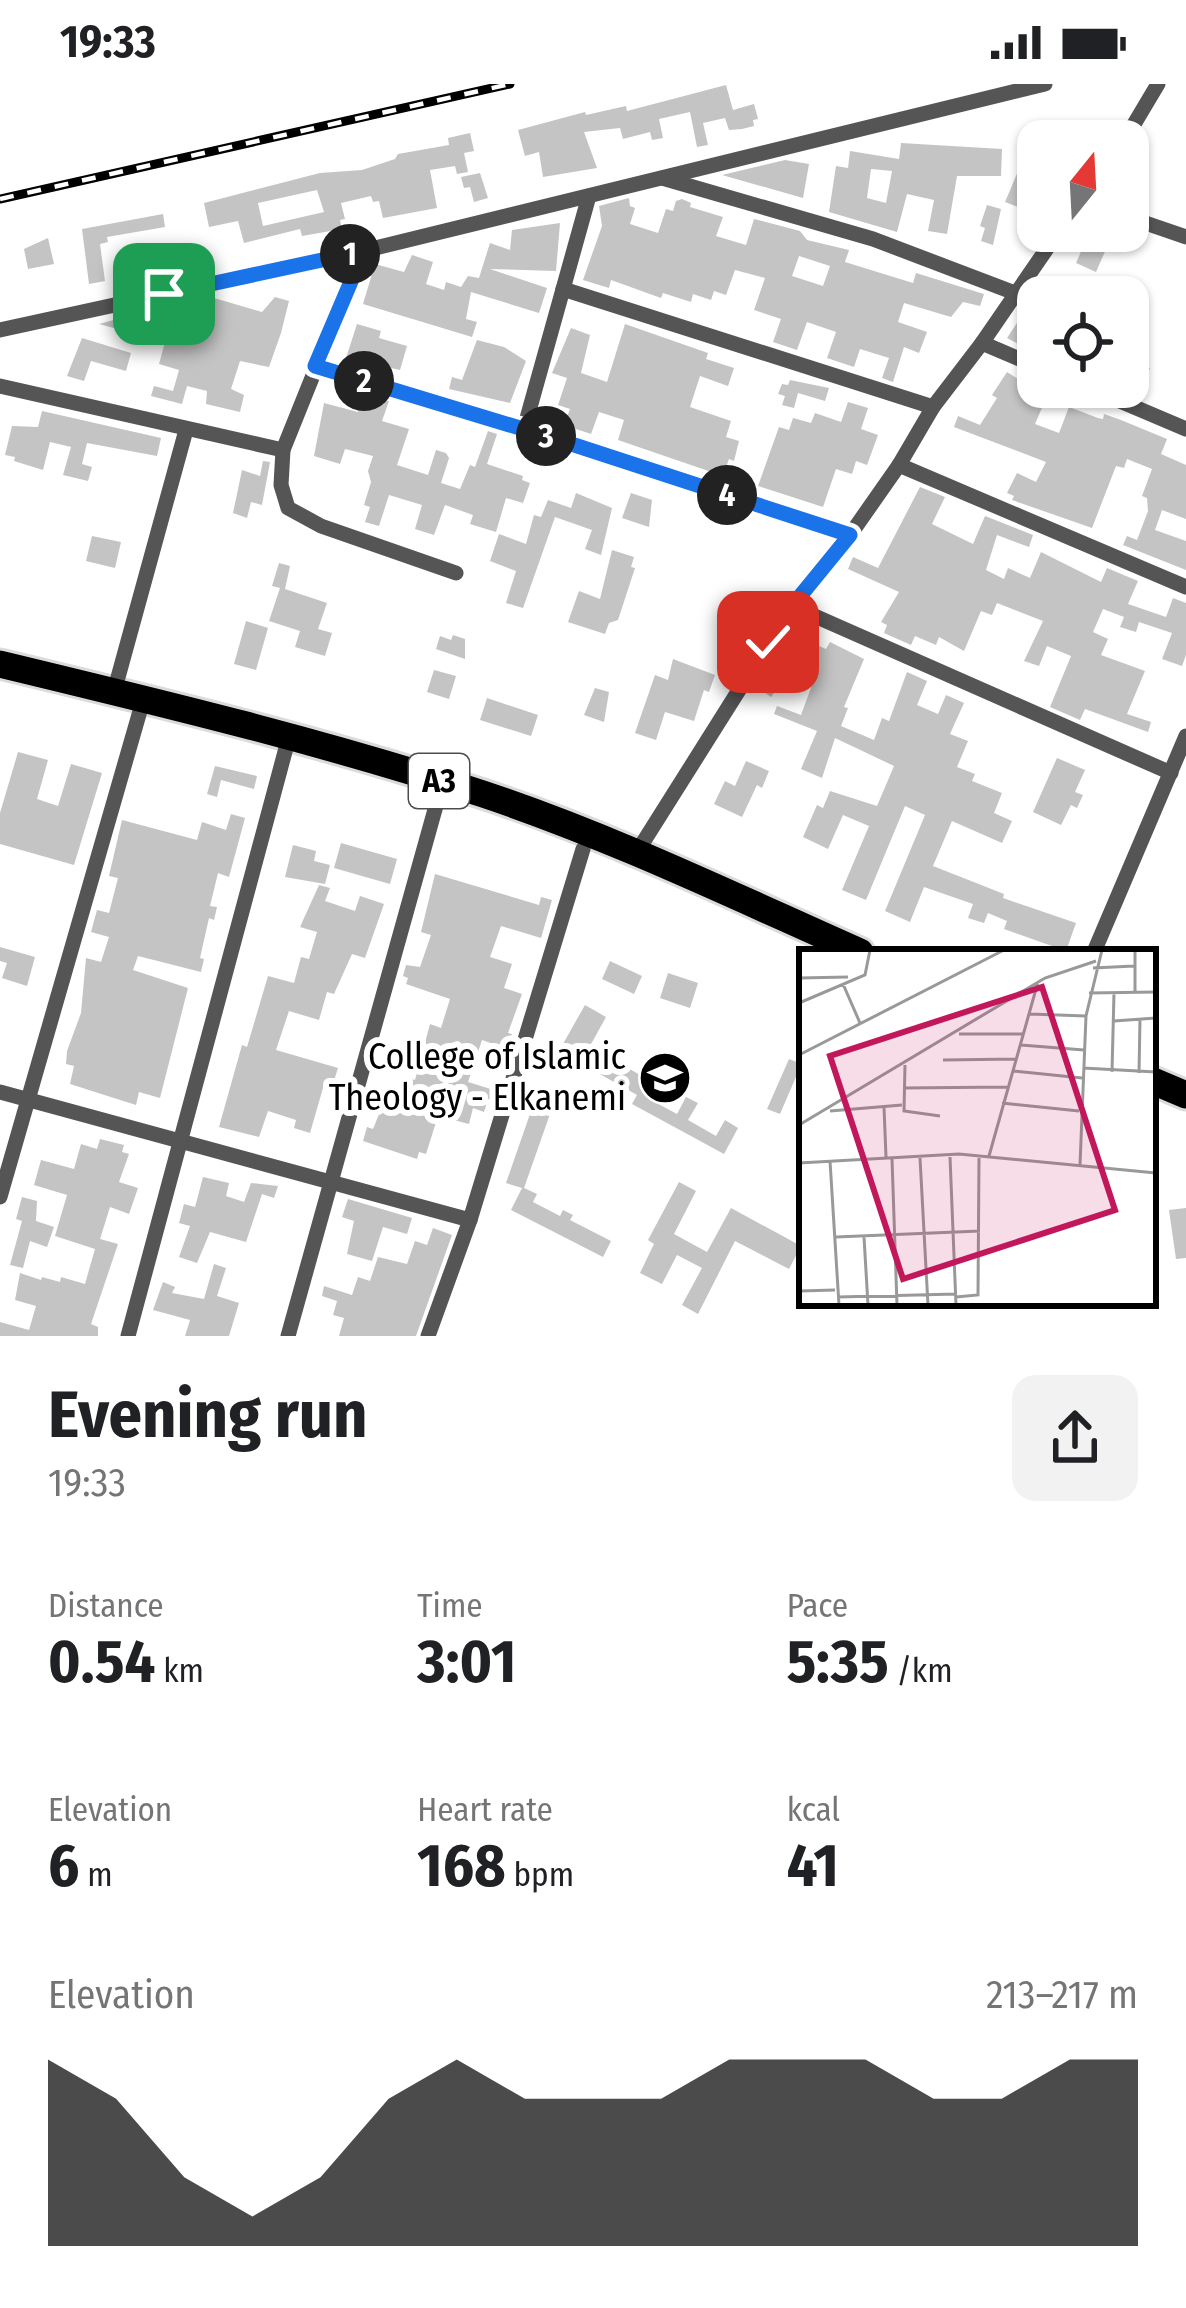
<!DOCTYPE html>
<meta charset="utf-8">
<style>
body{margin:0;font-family:"Fira Sans Condensed",sans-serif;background:#f2f2f2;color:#202124;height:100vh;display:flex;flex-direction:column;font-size:45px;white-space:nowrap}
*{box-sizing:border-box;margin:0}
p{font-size:39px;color:#757577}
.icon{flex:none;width:66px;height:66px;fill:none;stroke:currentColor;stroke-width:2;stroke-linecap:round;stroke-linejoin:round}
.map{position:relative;height:1252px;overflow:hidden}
.panel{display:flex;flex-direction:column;background:#fff;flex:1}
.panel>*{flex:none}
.needle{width:78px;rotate:18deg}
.fabs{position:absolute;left:1017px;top:36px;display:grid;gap:24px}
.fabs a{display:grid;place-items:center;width:132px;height:132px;border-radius:24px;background:#fff;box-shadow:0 3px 9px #0004;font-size:60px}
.pin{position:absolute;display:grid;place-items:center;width:102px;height:102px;color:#fff;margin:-51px;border-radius:24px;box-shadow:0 6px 18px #0006}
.km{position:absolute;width:60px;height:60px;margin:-30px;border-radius:50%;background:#222;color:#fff;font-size:33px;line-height:60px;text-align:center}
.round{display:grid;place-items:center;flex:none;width:126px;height:126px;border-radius:24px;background:#f2f2f2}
.summary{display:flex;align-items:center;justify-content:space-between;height:204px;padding:0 48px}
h1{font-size:66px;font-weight:700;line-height:90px}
.stats{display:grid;grid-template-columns:repeat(3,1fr);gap:18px;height:204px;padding:12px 48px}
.stats div{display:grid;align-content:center}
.stats b{font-size:60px;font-weight:700}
.stats small{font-size:33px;font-weight:400}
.stats p{font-size:33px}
.chart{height:336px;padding:24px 48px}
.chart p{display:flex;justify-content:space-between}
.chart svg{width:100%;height:216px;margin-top:12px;fill:#000;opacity:.7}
.status{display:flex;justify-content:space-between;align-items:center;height:84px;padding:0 60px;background:#fff;direction:ltr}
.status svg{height:33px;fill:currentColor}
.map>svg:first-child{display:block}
.building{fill:#c4c4c4;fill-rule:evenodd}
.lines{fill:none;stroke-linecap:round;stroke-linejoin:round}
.highway-casing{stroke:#dbdbdb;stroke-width:33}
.street{stroke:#555;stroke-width:15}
.highway{stroke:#000;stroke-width:27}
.rail-casing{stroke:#000;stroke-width:9}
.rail{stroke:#fff;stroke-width:4.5;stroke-dasharray:14;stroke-linecap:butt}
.route-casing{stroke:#fff;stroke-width:24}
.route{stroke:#1a73e8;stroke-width:15}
.labels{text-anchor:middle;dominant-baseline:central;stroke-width:12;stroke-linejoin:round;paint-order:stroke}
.shield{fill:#fff;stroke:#4c4c4c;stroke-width:3}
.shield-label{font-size:33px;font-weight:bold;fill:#000}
.poi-label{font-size:36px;fill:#000;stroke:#fff;text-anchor:end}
.inset-road{fill:none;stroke:#999;stroke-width:3}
.view{fill:#c2185b;fill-opacity:0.15;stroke:#c2185b;stroke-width:6}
.inset-edge{fill:none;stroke:#000;stroke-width:6}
</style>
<div class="status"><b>19:33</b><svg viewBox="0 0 49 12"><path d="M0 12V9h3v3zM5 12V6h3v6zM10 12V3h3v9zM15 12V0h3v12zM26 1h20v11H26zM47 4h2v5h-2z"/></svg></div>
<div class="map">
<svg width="1186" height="1252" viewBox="0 0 1186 1252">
<rect width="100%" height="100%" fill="#fff"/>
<g class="building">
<path d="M726,1L733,26L754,20L758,35L753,36L754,42L742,45L729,46L725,34L703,39L708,61L697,63L690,28L659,35L663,54L652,56L650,48L623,55L620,44L584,48L597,84L543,93L539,68L525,72L518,46L585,28L586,31L626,22L627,27Z"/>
<path d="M470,49L474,67L464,69L468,88L457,90L455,82L430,86L437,124L383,134L379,117L373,118L371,112L341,119L345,135L340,136L342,145L302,152L300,145L244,159L238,137L209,143L204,119L320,89L362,86L395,75L398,70L449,61L448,54ZM317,106L324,128L263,142L258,119Z"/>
<path d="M901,59L1002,65L1001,92H957L947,150L928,147L934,116L907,110L897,148L829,128L836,82L848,84L850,67L899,75ZM871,85L892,87L886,119L867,114Z"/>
<path d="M785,76L809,80L803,114L722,91Z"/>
<path d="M1019,85L1038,93L1029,115L1038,121V131L1005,118Z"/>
<path d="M480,89L488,114L474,118L470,103L464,104L461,93Z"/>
<path d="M629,114L630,122L635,124L630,140L658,149L666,125L673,127L676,117L682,115L691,119L690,123L723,133L716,152L746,161L754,135L800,147L807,156L849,166L845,178L913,199L916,189L984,210L980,222L963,218L951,233L904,219L898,238L927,248L919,269L904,263L893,298L882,294L889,274L860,265L854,283L827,274L836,248L807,238L797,266L773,258L781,235L754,226L765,194L735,186L726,211L714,207L711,216L693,210L691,218L663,209L661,214L611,196L609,204L583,196L602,142L599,122ZM799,172L830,182L823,202L792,192Z"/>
<path d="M987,121L1001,125L993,161L981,157L985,144L980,142Z"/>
<path d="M163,130L165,143L107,153L108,158L100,160L105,197L89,200L82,145Z"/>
<path d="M560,139L556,187L490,185L547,204L539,229L471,208L466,235L477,238L472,253L363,220L375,180L404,188L412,171L433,178L426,200L444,206L446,198L461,203L468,192L479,194L490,159L510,166L512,146Z"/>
<path d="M1090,147H1114L1096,188L1076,179Z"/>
<path d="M48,154L54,180L28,185L24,165Z"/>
<path d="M1038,207V236L1030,246L1038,250V270L1007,254Z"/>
<path d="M275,213L289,217L281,249L269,283L240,277L231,305L244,311L240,328L206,320L207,307L187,302L182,320L151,312L154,302L173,307L179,286L159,280L165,258L99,240L143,228L140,236L162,242L168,222H182L189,217L212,223L214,214L262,228Z"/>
<path d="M357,240L381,247L379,254L407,262L400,286L346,274Z"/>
<path d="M625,240L708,269L706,275L734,284L728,302L700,292L690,323L731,337L726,353L739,357L734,377L729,375L723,392L618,356L624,336L599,328L591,350L564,341L570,325L558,321L567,294L552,289L571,244L590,251L581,289L607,298Z"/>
<path d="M82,254L131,269L126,287L91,277L84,297L67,292Z"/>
<path d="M477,256L504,263L526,277L510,319L449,305L452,293L462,296Z"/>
<path d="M1128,275L1150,284L1138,312L1128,307Z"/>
<path d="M1007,288L1034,305L1051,303L1035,340L1059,349L1069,323L1098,334L1103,335L1104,330L1121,336L1167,355L1161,370L1186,381V435L1162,426L1155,446L1186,457V486L1123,461L1127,452L1137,456L1148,427L1147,414L1142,412L1152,385L1127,375L1124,384L1116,382L1092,444L1012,416L1014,412L1007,409L1017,389L1036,398L1046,378L954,343L958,332L980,341L997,314L992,311Z"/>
<path d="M790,296L829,304L825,317L798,309L794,324L782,321L785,312L778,310L782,300L788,301Z"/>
<path d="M364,309L389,317L382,337L409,345L397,381L428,391L436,366L446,369L449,374L441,399L460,405L470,381L475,383L488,347L497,350L487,380L523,392L522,396L530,399L523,419L506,414L496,448L470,440L473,431L445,421L434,451L415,445L422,421L389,411L379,442L365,438L370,423L364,421L371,398L368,387L373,372L345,365L340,380L314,372L324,319L358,328Z"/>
<path d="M848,318L868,324L861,345L878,351L867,381L856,377L852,390L836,385L823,423L758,402L779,343L789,346L793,334L811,339L815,329L841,338Z"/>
<path d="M42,327L161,354L157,372L87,359L82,380L92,383L88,397L63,391L71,363L50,358L43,386L14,377L15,373L5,371L12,342L38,343Z"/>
<path d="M263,377L270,378L262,421L251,418L247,434L233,429L242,386L260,392Z"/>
<path d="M920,403L945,413L932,440L973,460L985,432L1033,451L1029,463L997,451L986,486L1004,495L1008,484L1030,494L1041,468L1101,498L1107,484L1138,497L1128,520L1166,533L1173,514L1186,519V571L1182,582L1162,575L1172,549L1139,538L1136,548L1120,543L1124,533L1103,525L1093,548L1108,555L1101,571L1145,587L1127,630L1151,638L1148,648L1085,625L1080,636L1050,623L1071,572L1047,562L1039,582L1024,577L1043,537L997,519L992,531L981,527L964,567L939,553L936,561L915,552L911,561L884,549L887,541L881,538L899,508L848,485L853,473L878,484Z"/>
<path d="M576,409L612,424L601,471L585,465L592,446L555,433L523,524L506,519L516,487L490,477L499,450L526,460L534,431L541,433L548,416L571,424Z"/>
<path d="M631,409L652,416L649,443L622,434Z"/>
<path d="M92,452L121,458L115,484L86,477Z"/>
<path d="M612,466L634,473L631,483L635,484L618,536L609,539L605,550L568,538L579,507L600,515Z"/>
<path d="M279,479L290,482L285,505L327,519L318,545L332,549L325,572L295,563L300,547L269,537L280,504L272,502Z"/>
<path d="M246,537L268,544L256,586L234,580Z"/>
<path d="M453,551L465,555V575L436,565L440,552L451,556Z"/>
<path d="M803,555L826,565L830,558L864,575L844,623L848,624L841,642L874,656L882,634L889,637L907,588L927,597L917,621L938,630L946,611L964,619L950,650L968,657L957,683L975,690L972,697L1002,709L994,729L1012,737L1002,759L952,737L933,782L1004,810L1003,814L1076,839L1066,867L1004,845L1007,837L988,829L984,839L968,834L973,820L924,803L910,838L885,827L925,731L905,722L866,816L842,806L869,742L843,731L828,765L803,753L817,721L823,724L830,707L877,722L894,682L835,654L822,694L801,685L817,647L774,630L777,622L801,631L815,593L791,582Z"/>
<path d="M673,575L715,591L709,608L704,606L694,637L665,628L656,656L635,649L655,591L668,596Z"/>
<path d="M776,577L790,586L771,613L760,605Z"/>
<path d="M434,586L456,592L449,615L427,608Z"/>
<path d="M595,604L609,608L604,638L584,631Z"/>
<path d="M487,614L538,631L531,652L480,636Z"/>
<path d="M18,668L48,676L37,715L58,722L71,680L102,689L74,781L0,760V729Z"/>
<path d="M1057,674L1085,686L1075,708L1083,711L1077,724L1071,721L1061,741L1033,728Z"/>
<path d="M746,677L769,687L762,704L757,701L742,733L714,720L725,697L735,702Z"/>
<path d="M215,682L257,692L254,705L221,696L217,713L207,710Z"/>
<path d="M231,730L245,734L229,793L218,789L210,822L217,823L214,836L209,834L200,874L204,875L201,888L138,872L133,886L188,904L160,1014L139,1008L136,1021L70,1000L74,982L66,980L67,967L81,929L86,874L101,878L109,853L91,848L97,826L109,829L118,794L109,792L122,736L197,756L202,738L226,746Z"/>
<path d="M341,759L397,775L390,800L334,784Z"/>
<path d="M293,761L316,767L314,777L330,781L325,800L285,793Z"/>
<path d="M435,790L539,821L541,813L552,816L541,854L501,842L490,873L512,880L504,904L522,910L508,949L512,950L507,965L482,956L468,998L497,1007L494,1017L488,1015L484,1028L473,1024L469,1040L438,1032L426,1070L419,1068L417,1075L363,1057L367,1043L373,1045L388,1008H402L407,994L415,996L430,940L441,944L450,915L406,900L408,894L403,892L406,881L420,883L431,851L421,848Z"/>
<path d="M319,801L330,804L325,817L355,827L360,812L384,820L365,874L352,870L334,910L327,908L319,936L289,927L276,966L338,984L333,1000L325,997L310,1049L294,1044L296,1036L268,1027L259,1053L219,1043L242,961L247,963L268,892L294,899L301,873L309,875L317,848L300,843Z"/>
<path d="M0,863L35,873L27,902L2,894L7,879L0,877Z"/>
<path d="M610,877L642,892L634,910L602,895Z"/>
<path d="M668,889L698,899L690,924L660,914Z"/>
<path d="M585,921L606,933L590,962L659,1002L651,1016L677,1030L686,1013L698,1019L688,1036L716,1052L725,1036L738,1044L724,1070L632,1020L637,1011L559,967Z"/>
<path d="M789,975L802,980V996L796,993L780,1030L767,1025Z"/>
<path d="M538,1007L556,1013L524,1104L537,1110L533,1118L560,1132L563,1126L573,1131L570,1136L611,1157L603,1173L511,1126L522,1104L506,1099Z"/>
<path d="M100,1055L124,1061L122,1068L129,1070L119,1098L138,1104L129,1130L110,1123L100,1155L118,1160L91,1240L98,1243V1252H0V1238L29,1246L36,1222L15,1216L20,1189L41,1196L42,1193L60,1198L61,1193L85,1200L95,1165L55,1152L67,1111L34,1101L41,1076L74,1085L81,1060L97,1065Z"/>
<path d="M203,1093L229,1099L226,1112L244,1118L251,1099L278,1102L274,1114L262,1110L246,1158L210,1148L197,1179L179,1173L190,1142L179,1139L184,1120L195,1123Z"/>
<path d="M679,1098L696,1107L674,1150L707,1168L731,1124L801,1162L789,1185L735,1157L698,1230L682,1221L702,1184L677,1171L662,1200L640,1189L654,1160L648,1156Z"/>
<path d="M22,1113L37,1117L36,1137L54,1143L47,1163L30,1157L23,1184L10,1181L22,1137L16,1135Z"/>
<path d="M348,1115L412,1134L407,1150L383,1143L372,1177L347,1170L354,1137L342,1133Z"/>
<path d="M1186,1124V1174L1176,1175L1169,1126Z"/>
<path d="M433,1144L452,1151L416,1252H339L344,1234L333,1231L337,1217L322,1212L324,1202L352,1211L358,1193L370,1197L378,1173L407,1180L415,1157L427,1161Z"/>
<path d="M214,1180L226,1184L217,1212L239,1219L229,1252H185L190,1236L153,1226L163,1198L175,1203L172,1209L204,1215Z"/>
</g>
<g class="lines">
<g class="highway-casing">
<g id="highway">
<path d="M0,580C162,619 324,658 483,710C612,753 736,813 860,868"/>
<path d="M1153,997L1186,1011"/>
</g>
</g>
<g class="street">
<path d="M1124,57L1158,0"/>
<path d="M662,94L873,155L1015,209"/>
<path d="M1128,133L1186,153"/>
<path d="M363,167L283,366L281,401L288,424L321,442L456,489"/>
<path d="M563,205L933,323"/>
<path d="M0,246L363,167L1045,0"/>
<path d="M982,259L1038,283"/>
<path d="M315,282L556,355L850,451"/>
<path d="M0,302L283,366"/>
<path d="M1087,303L1186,345"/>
<path d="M524,345L589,112"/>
<path d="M899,381L1186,503"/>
<path d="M792,522L1171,689"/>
<path d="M114,608L186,346"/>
<path d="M637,768L792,522L850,451L899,381L933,323L982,259L1059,147"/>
<path d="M1094,868L1186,652"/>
<path d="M0,1008L470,1136"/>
<path d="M0,1113L140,627"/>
<path d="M128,1252L286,664"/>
<path d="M288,1252L439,711"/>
<path d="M428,1252L470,1136L583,765"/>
</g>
<use href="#highway" class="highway"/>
<g class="rail-casing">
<path id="rail" d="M0,115L510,0"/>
</g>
<use href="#rail" class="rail"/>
</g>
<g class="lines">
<g class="route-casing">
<path id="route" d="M164,210L364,167L315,282L556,355L850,451L792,522L768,558"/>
</g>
<use href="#route" class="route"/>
</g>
<defs>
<g id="school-disc" transform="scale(2.7)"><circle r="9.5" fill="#000" stroke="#fff"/><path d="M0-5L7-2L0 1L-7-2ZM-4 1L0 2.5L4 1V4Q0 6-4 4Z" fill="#fff"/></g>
</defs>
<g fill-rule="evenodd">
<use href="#school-disc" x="665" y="994"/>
</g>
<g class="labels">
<rect class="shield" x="409" y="670" width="60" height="54" rx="9"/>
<g class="shield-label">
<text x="439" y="697">A3</text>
</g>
<g class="poi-label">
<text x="626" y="973">College of Islamic<tspan x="626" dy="41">Theology - Elkanemi</tspan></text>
</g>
</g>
<g transform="translate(799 865)">
<rect width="357" height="357" fill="#fff"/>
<path class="inset-road" d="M294,19L335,17M0,29L49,28M44,35L61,74M336,43V1M290,44L357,43M0,54L66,26L71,1M231,65L287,67M315,72L357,69M160,85H225M222,96L285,101M0,106L205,1M144,111L217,110M106,116L105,162L141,167M284,119L357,123M214,122L283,129M313,123L315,44M340,124L341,70M104,139L209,138M203,154L280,162M85,158L87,208M31,162L103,156M0,176L246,29L297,12M190,207L239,33M151,208L157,356M121,209L129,356M93,210L98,356M31,212L40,356M0,214L160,205L357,224M281,216L287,67L303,1M37,288L181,282M65,288L69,356M0,342L36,341M39,348L157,345M157,348L179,346L180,209"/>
<path class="view" d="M243,38L316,261L104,330L31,107Z"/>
<rect width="357" height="357" class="inset-edge"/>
</g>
</svg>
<div class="fabs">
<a><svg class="needle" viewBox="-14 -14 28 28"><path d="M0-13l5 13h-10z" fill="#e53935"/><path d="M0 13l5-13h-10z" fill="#757577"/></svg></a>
<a><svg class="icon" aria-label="locate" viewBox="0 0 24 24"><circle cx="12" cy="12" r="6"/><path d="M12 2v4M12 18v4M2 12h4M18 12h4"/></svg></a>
</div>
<div class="pin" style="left:164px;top:210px;background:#1e9e55"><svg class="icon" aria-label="arrive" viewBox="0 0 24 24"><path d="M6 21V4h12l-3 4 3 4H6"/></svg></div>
<div class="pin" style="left:768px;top:558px;background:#d93025"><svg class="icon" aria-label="check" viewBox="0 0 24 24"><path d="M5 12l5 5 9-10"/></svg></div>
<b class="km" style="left:350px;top:170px">1</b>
<b class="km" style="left:364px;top:297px">2</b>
<b class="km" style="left:546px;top:352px">3</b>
<b class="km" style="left:727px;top:411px">4</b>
</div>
<section class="panel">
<div class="summary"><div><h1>Evening run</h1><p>19:33</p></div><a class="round"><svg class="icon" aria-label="share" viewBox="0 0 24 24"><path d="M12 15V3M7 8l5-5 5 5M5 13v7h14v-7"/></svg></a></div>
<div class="stats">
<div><p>Distance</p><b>0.54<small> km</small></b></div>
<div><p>Time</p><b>3:01</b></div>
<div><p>Pace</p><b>5:35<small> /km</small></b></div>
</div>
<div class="stats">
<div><p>Elevation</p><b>6<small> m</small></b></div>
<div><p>Heart rate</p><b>168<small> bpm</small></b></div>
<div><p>kcal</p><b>41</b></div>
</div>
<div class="chart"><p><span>Elevation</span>213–217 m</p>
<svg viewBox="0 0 160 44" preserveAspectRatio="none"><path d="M0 44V6L10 14L20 30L30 38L40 30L50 14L60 6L70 14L80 14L90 14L100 6L110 6L120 6L130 14L140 14L150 6L160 6V44z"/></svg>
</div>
</section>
